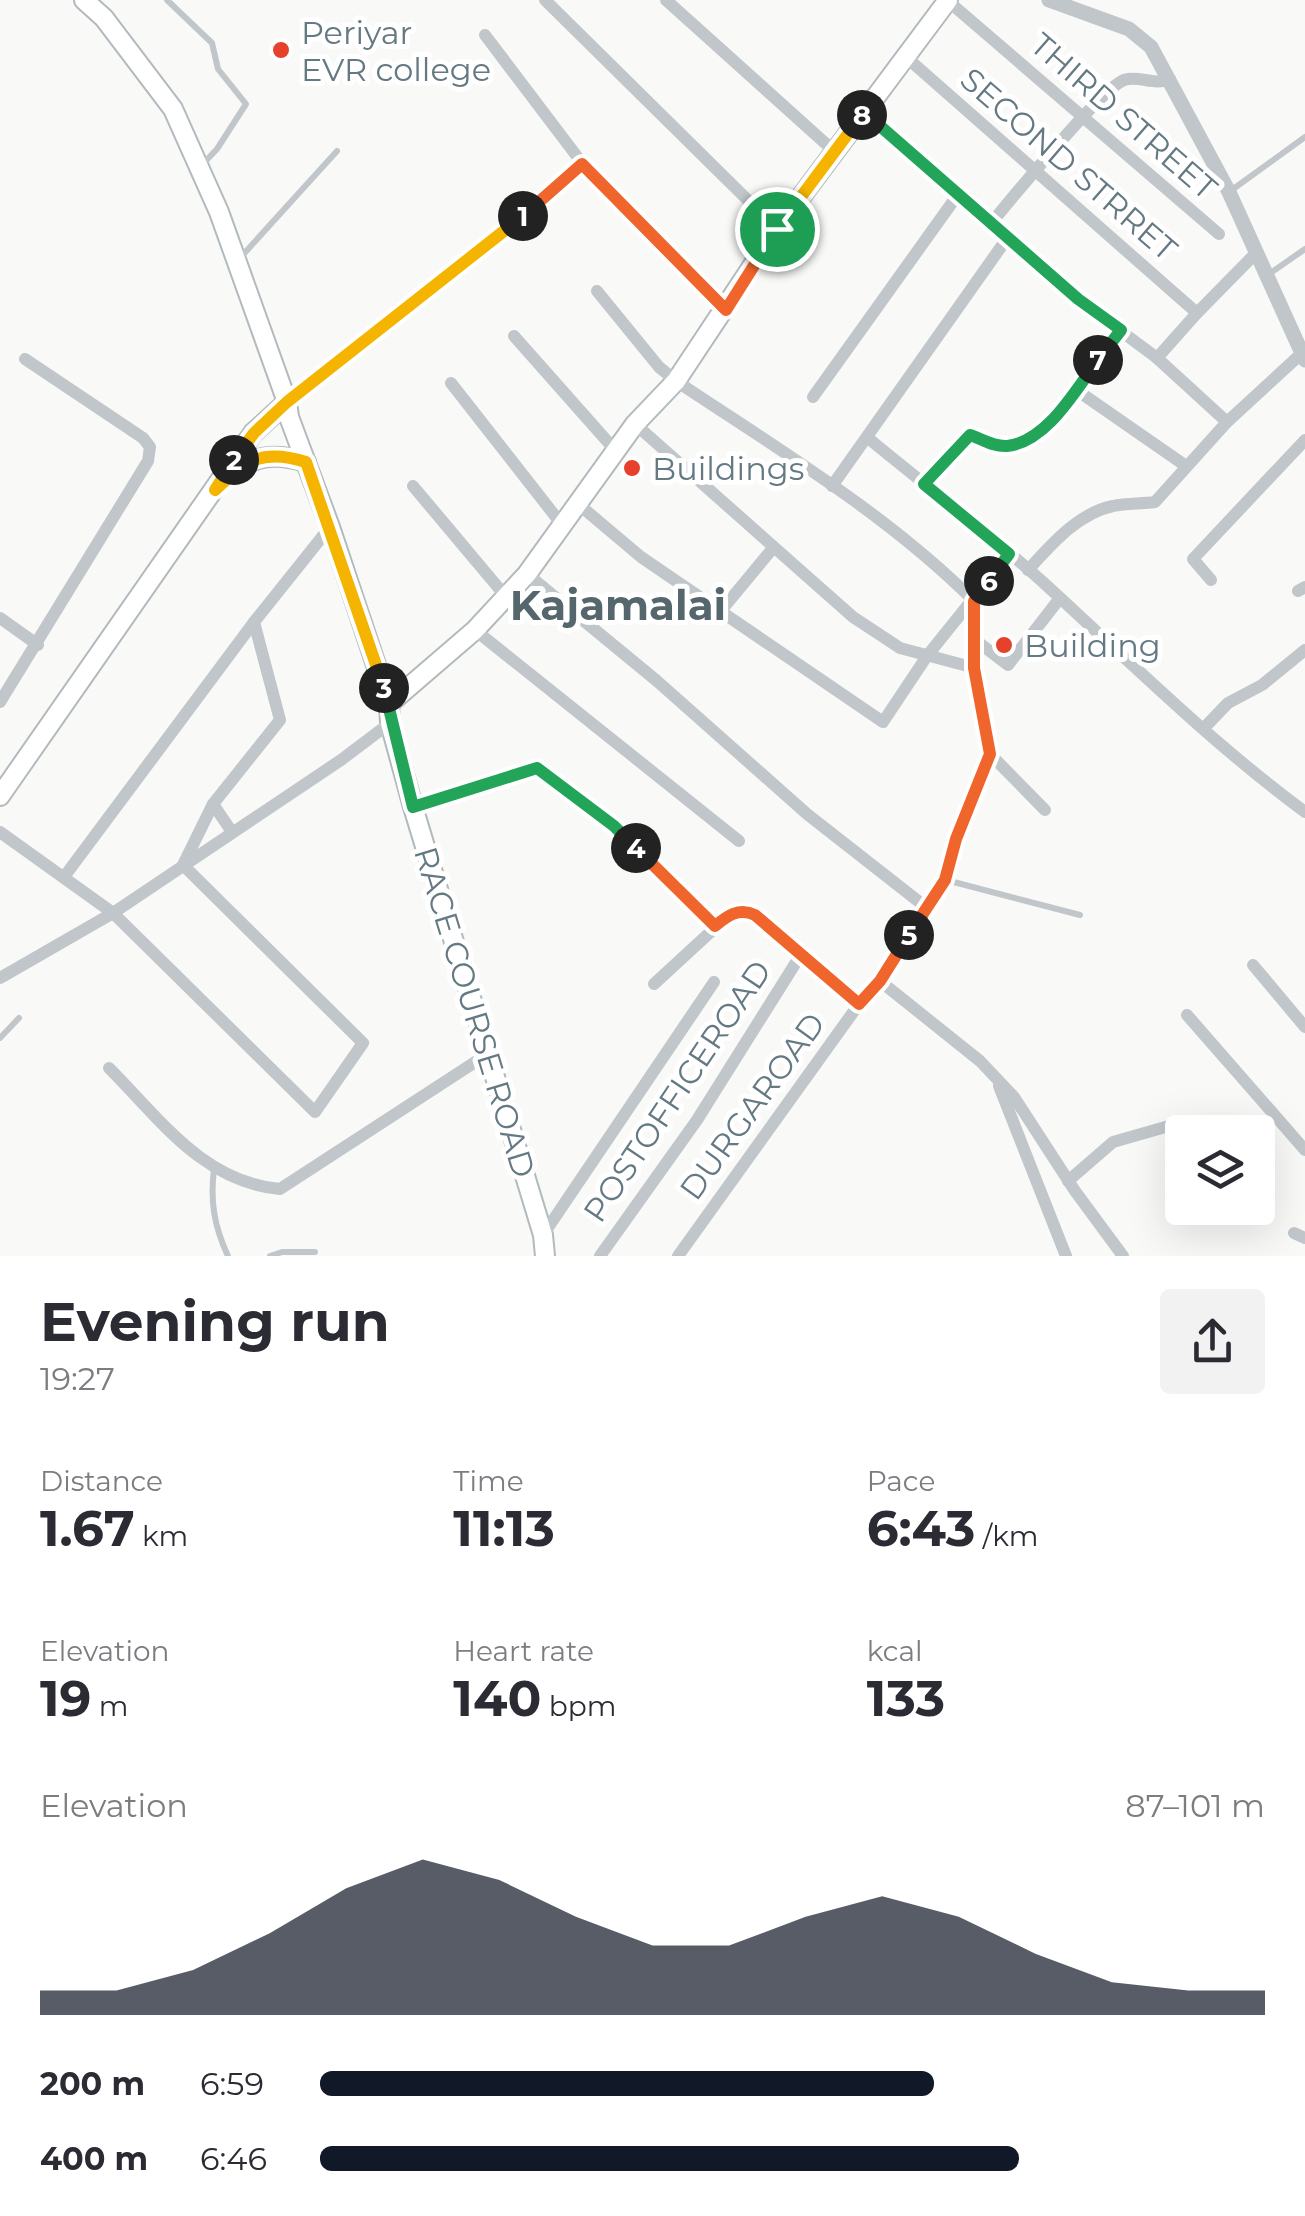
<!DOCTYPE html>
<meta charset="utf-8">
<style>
body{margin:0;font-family:Montserrat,sans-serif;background:#f2f2f3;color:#2b2b33;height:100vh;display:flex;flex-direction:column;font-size:38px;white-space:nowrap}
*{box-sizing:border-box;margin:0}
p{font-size:32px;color:#7c7c81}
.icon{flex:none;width:55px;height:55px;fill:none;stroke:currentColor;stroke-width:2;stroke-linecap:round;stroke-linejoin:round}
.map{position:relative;height:1256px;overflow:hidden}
.sheet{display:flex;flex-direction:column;background:#fff;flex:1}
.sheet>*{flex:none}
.buttons{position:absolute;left:1165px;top:1115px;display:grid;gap:20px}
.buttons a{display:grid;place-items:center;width:110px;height:110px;border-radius:10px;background:#fff;box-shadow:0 10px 40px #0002;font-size:50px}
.pin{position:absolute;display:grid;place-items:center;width:85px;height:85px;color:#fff;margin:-42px;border:5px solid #fff;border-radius:50%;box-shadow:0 2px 10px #0007}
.km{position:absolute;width:50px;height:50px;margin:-25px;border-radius:50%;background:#222;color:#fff;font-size:28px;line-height:50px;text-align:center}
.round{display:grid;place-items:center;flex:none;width:105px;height:105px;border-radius:10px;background:#f2f2f3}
.overview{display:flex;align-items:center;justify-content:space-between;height:170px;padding:0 40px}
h1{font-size:55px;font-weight:700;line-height:75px}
.stats{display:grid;grid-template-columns:repeat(3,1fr);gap:15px;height:170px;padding:10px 40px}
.stats div{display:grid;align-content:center}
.stats b{font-size:50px;font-weight:700}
.stats small{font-size:28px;font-weight:400}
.stats p{font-size:28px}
.chart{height:280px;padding:20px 40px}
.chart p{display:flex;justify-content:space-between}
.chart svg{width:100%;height:180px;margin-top:10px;fill:#111827;opacity:.7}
ul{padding:0 40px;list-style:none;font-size:32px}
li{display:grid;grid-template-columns:160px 120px 1fr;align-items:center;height:75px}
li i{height:25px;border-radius:12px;background:#111827}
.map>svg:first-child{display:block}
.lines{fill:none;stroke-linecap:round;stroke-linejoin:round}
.secondary-casing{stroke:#b2babe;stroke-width:22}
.service{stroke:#c0c6c9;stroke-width:6}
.minor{stroke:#c0c6c9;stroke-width:12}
.tertiary{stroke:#c0c6c9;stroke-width:15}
.secondary{stroke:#fff;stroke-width:18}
.split-1-casing{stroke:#fff;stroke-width:20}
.split-2-casing{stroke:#fff;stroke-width:20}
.split-3-casing{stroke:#fff;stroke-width:20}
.split-4-casing{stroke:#fff;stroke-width:20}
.split-5-casing{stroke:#fff;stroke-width:20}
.split-6-casing{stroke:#fff;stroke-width:20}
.split-7-casing{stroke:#fff;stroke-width:20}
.split-8-casing{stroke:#fff;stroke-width:20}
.split-9-casing{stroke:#fff;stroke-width:20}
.split-1{stroke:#f0652b;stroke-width:12}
.split-2{stroke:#f5b400;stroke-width:12}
.split-3{stroke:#f5b400;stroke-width:12}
.split-4{stroke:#22a559;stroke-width:12}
.split-5{stroke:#f0652b;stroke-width:12}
.split-6{stroke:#f0652b;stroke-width:12}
.split-7{stroke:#22a559;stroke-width:12}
.split-8{stroke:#22a559;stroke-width:12}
.split-9{stroke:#f5b400;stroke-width:12}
.poi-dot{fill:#e5412b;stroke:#fff;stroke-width:4}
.labels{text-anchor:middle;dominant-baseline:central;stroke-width:10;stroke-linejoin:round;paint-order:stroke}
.poi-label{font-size:32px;fill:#647982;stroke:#fff;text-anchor:start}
.street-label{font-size:32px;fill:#647982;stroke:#fff}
.district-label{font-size:42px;font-weight:bold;fill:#56666d;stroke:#fff}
</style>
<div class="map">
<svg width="1305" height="1256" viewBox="0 0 1305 1256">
<rect width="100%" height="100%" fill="#f9f9f7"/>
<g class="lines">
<g class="secondary-casing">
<g id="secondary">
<path d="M84,0L104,18L173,109L219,212L287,402L289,417L330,527L389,704L390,723L413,807L543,1235L545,1256"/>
<path d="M230,476C254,454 276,453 306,462"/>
<path d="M389,704L475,630L527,574L635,424L676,381L777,229L948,0"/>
<path d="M0,796L253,433L287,402"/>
</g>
</g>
<g class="service">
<path d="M167,0L212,43L218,69L246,104L217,149L200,167"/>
<path d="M1229,192L1305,137"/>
<path d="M240,258L337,151"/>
<path d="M1269,274L1305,249"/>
<path d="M946,880L1080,915"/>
<path d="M0,1038L19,1018"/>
<path d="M214,1169C210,1201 214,1226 228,1256"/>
<path d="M270,1256L282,1252H315"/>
</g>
<g class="minor">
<path d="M545,0L777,229"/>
<path d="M666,0L835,152"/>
<path d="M948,1L1219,234"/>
<path d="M485,35L582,163L726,310"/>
<path d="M906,57L1197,313"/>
<path d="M865,112L1078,299L1157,358L1197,313L1256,253"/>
<path d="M992,222C1013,197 1102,88 1124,80C1139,75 1154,86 1170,79"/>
<path d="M597,291L659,367L676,381C778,449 887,514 974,601L975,668L990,754L956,839L945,880L880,981L859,1004L678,1256"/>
<path d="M1121,330L1075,389L1186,466"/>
<path d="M514,336L615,450"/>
<path d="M1157,358L1227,422"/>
<path d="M451,383L563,526"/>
<path d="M813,397L959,193"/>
<path d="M287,402L488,244L582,163"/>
<path d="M635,424L853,617L900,648L975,668"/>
<path d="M868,438C927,487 989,533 1045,584C1130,662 1213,744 1305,812"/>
<path d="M924,484L969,435C980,438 989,445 1000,446C1035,449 1056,413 1075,389"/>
<path d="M413,486L507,598"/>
<path d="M832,486L1008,237"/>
<path d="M577,503L641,557L883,722L927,656L1009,554"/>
<path d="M1028,570C1051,545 1078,513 1113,506C1126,503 1141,504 1155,502L1227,422L1302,353"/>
<path d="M527,574L657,681L807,814L927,908"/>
<path d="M1211,580L1193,559L1305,440"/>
<path d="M1298,591L1305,587"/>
<path d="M720,612L773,548"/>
<path d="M0,618L38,645"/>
<path d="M475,630L739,841"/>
<path d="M974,639L1008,665L1060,598"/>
<path d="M0,702L148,461L150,447L143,438L25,359"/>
<path d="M1204,728L1228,703L1262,685L1305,650"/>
<path d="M990,754L1045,810"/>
<path d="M213,804L232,832"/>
<path d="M413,807L537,768L614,827L715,926"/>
<path d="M0,832L113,913L315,1112L363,1043L183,865L213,804L280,720L254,622"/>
<path d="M64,877L254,622L330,527"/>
<path d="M1253,965L1305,1027"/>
<path d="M0,978L113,913L341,760L390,723"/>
<path d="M880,981L980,1061L1014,1097L1075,1191L1123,1256"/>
<path d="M654,984L730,914L747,911L859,1004"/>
<path d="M1187,1015L1305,1150"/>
<path d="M109,1068C160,1119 203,1182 280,1189L486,1055"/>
<path d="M999,1086L1066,1256"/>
<path d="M1068,1181L1113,1142L1183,1122"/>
<path d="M1294,1233L1305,1238"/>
<path d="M543,1235L714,982"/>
<path d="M600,1256L697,1120L800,956"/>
</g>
<path class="tertiary" d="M1049,0L1129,29L1151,47L1229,192L1305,360"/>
<use href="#secondary" class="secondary"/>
</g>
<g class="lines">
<g class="split-1-casing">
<path id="split-1" d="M523,216L582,164L726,310L777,229"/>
</g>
<g class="split-2-casing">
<path id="split-2" d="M234,460L254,433L287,402L523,216"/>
</g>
<g class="split-3-casing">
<path id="split-3" d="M234,460L215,490C247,460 262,448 306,462L384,688"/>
</g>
<g class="split-4-casing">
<path id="split-4" d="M384,688L413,807L537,768L614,826L636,848"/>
</g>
<g class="split-5-casing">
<path id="split-5" d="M636,848L715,926C727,916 739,907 755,915L859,1004L880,981L909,935"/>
</g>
<g class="split-6-casing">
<path id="split-6" d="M909,935L945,880L956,839L990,754L974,668V601L989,581"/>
</g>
<g class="split-7-casing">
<path id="split-7" d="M989,581L1009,554L924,484L970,435C982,439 993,447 1007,446C1047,442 1076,389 1098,360"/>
</g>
<g class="split-8-casing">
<path id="split-8" d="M862,115L864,112L1078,299L1121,330L1098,360"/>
</g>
<g class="split-9-casing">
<path id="split-9" d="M777,229L862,115"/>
</g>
<use href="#split-1" class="split-1"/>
<use href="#split-2" class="split-2"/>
<use href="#split-3" class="split-3"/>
<use href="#split-4" class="split-4"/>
<use href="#split-5" class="split-5"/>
<use href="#split-6" class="split-6"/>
<use href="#split-7" class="split-7"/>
<use href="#split-8" class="split-8"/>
<use href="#split-9" class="split-9"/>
</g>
<g class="poi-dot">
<circle cx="281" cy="50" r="10"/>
<circle cx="632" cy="468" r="10"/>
<circle cx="1004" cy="645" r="10"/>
</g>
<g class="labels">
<g class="poi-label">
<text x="301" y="32">Periyar<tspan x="301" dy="37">EVR college</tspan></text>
<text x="652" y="468">Buildings</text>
<text x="1024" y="645">Building</text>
</g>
<g class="street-label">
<text transform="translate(1124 116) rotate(41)">THIRD STREET</text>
<text transform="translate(1069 164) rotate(41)">SECOND STRRET</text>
<text transform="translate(475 1012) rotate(73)">RACE COURSE ROAD</text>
<text transform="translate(677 1091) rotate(-56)">POSTOFFICEROAD</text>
<text transform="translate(752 1106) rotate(-54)">DURGAROAD</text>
</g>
<g class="district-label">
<text x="618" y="605">Kajamalai</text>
</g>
</g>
</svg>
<div class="buttons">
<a><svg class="icon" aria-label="layers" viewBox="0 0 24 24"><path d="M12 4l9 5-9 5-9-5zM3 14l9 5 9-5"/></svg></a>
</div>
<div class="pin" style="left:777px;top:229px;background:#1e9e55"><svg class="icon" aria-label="arrive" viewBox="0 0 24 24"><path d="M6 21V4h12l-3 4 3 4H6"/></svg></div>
<b class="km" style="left:523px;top:216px">1</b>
<b class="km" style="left:234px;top:460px">2</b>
<b class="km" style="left:384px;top:688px">3</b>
<b class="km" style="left:636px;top:848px">4</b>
<b class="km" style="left:909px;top:935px">5</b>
<b class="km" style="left:989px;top:581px">6</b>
<b class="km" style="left:1098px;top:360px">7</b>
<b class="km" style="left:862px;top:115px">8</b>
</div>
<section class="sheet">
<div class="overview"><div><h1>Evening run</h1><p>19:27</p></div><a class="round"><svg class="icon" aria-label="share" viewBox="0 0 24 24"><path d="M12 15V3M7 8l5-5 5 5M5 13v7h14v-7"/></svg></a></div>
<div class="stats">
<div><p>Distance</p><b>1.67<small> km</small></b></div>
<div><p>Time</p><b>11:13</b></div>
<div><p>Pace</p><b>6:43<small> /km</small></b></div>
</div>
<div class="stats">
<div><p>Elevation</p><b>19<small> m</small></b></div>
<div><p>Heart rate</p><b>140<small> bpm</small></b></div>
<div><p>kcal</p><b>133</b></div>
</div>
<div class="chart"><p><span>Elevation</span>87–101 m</p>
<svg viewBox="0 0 160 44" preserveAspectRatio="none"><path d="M0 44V38L10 38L20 33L30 24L40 13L50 6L60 11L70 20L80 27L90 27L100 20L110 15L120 20L130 29L140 36L150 38L160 38V44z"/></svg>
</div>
<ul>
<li><b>200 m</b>6:59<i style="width:65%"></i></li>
<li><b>400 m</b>6:46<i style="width:74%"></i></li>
</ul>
</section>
